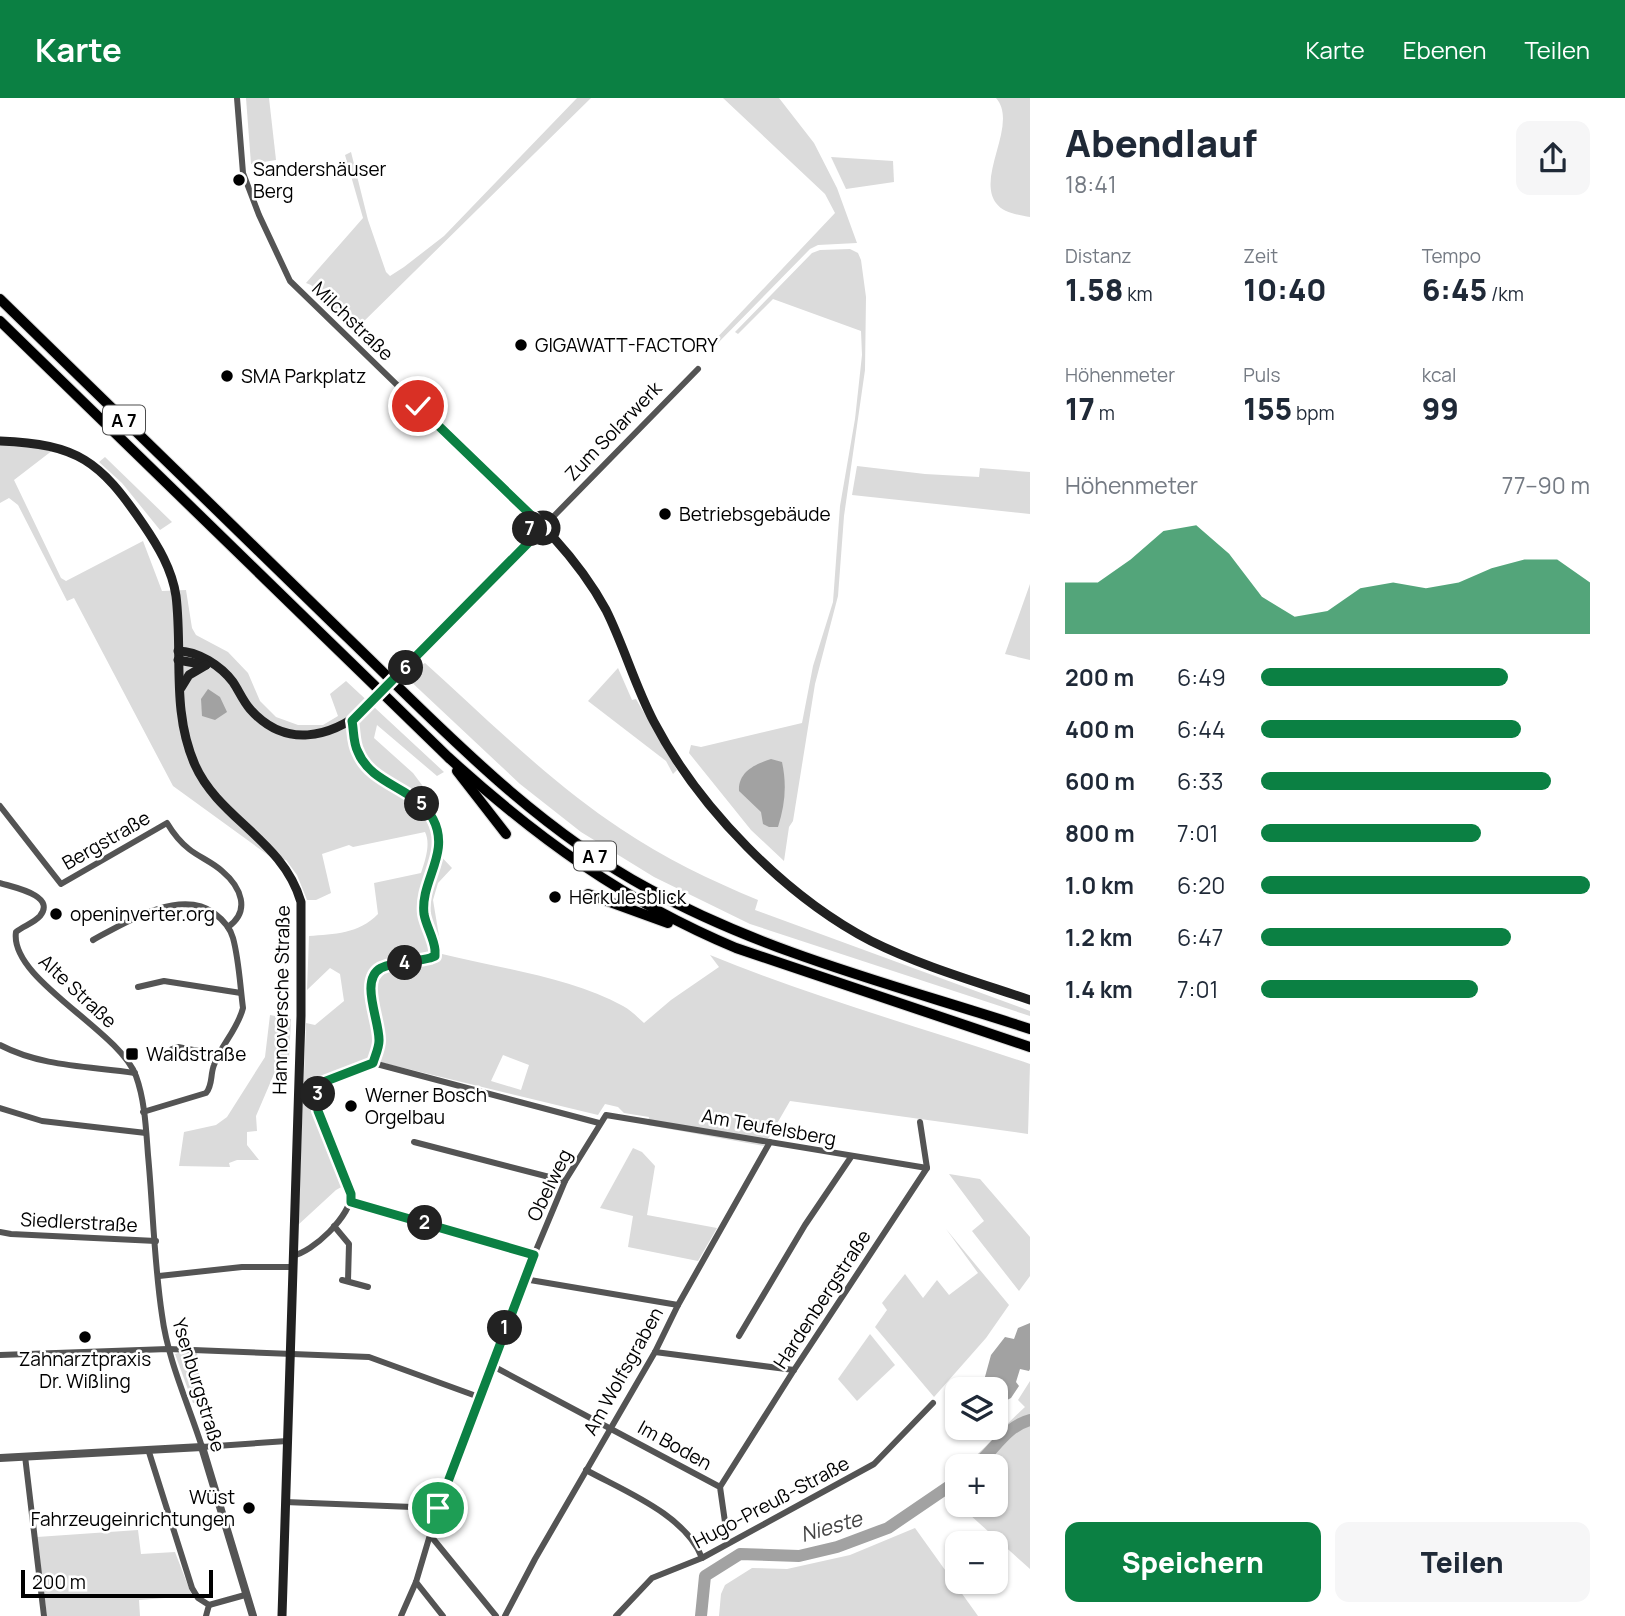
<!DOCTYPE html>
<html lang="de">
<meta charset="utf-8">
<style>
body{margin:0;font-family:Manrope,sans-serif;background:#f6f6f7;color:#1f2937;height:100vh;display:flex;flex-direction:column;font-size:26px;white-space:nowrap}
*{box-sizing:border-box;margin:0}
p{font-size:23px;color:#747a83}
.icon{flex:none;width:38px;height:38px;fill:none;stroke:currentColor;stroke-width:2;stroke-linecap:round;stroke-linejoin:round}
.map{position:relative;flex:1;overflow:hidden}
.drawer{display:flex;flex-direction:column;background:#fff;width:595px}
.drawer>*{flex:none}
.buttons{position:absolute;left:945px;top:1279px;display:grid;gap:14px}
.buttons a{display:grid;place-items:center;width:63px;height:63px;border-radius:14px;background:#fff;box-shadow:0 2px 5px #0004;font-size:35px}
.scale{position:absolute;left:21px;bottom:18px;width:192px;box-sizing:border-box;padding-left:7px;border:4px solid #000;border-top:0;font-size:19px;line-height:24px;white-space:nowrap;color:#000;-webkit-text-stroke:5px #fff;paint-order:stroke}
.pin{position:absolute;display:grid;place-items:center;width:60px;height:60px;color:#fff;margin:-30px;border:4px solid #fff;border-radius:50%;box-shadow:0 2px 7px #0007}
.km{position:absolute;width:35px;height:35px;margin:-18px;border-radius:50%;background:#222;color:#fff;font-size:19px;line-height:35px;text-align:center}
.round{display:grid;place-items:center;flex:none;width:74px;height:74px;border-radius:14px;background:#f6f6f7}
.headline{display:flex;align-items:center;justify-content:space-between;height:119px;padding:0 35px}
h1{font-size:38px;font-weight:800;line-height:52px}
.metrics{display:grid;grid-template-columns:repeat(3,1fr);gap:10px;height:119px;padding:7px 35px}
.metrics div{display:grid;align-content:center}
.metrics b{font-size:30px;font-weight:800}
.metrics small{font-size:19px;font-weight:400}
.metrics p{font-size:19px}
.chart{height:196px;padding:14px 35px}
.chart p{display:flex;justify-content:space-between}
.chart svg{width:100%;height:126px;margin-top:7px;fill:#0b8043;opacity:.7}
.action{display:flex;gap:14px;margin-top:auto;padding:14px 35px}
.action a{flex:1;height:80px;border-radius:14px;background:#0b8043;color:#fff;font-size:28px;font-weight:800;line-height:80px;text-align:center}
.action a+a{background:#f6f6f7;color:#1f2937}
ul{padding:0 35px;list-style:none;font-size:23px}
li{display:grid;grid-template-columns:112px 84px 1fr;align-items:center;height:52px}
li i{height:18px;border-radius:9px;background:#0b8043}
header{display:flex;align-items:center;gap:42px;box-sizing:border-box;height:98px;padding:0 35px;background:#0b8043;color:#fff}
header strong{font-size:33px}
nav{display:flex;gap:38px;margin-inline-start:auto;font-size:24px}
main{display:flex;flex:1;min-height:0}
.map>svg:first-child{display:block}
.green{fill:#dbdbdb;fill-rule:evenodd}
.water{fill:#a2a2a2}
.lines{fill:none;stroke-linecap:round;stroke-linejoin:round}
.river{stroke:#a2a2a2;stroke-width:12}
.motorway-casing{stroke:#dbdbdb;stroke-width:12}
.minor{stroke:#545454;stroke-width:6}
.tertiary{stroke:#545454;stroke-width:8}
.secondary{stroke:#212121;stroke-width:9}
.motorway{stroke:#000;stroke-width:10}
.secondary-bridge{stroke:#212121;stroke-width:9}
.route-casing{stroke:#fff;stroke-width:14}
.route{stroke:#0b8043;stroke-width:9}
.poi-dot{fill:#000;stroke:#fff;stroke-width:2.5}
.labels{text-anchor:middle;dominant-baseline:central;stroke-width:5;stroke-linejoin:round;paint-order:stroke}
.shield{fill:#fff;stroke:#4c4c4c;stroke-width:2}
.shield-label{font-size:18px;font-weight:bold;fill:#000}
.poi-label{font-size:19px;fill:#000;stroke:#fff;text-anchor:start}
.street-label{font-size:19px;fill:#000;stroke:#fff}
.water-label{font-size:21px;font-style:italic;fill:#434343;stroke:#fff}
</style>
<header>
<strong>Karte</strong>
<nav><a>Karte</a><a>Ebenen</a><a>Teilen</a></nav>
</header>
<main>
<div class="map">
<svg width="1030" height="1518" viewBox="0 0 1030 1518">
<rect width="100%" height="100%" fill="#fff"/>
<g class="green">
<path d="M246,0H269L276,62L251,66Z"/>
<path d="M577,0H591L356,231L311,187L306,185L363,120L345,57L351,54L368,122L386,174L390,178L404,169L444,138Z"/>
<path d="M723,0H779L814,45L837,90L857,145L818,147L810,151L715,248L712,245L835,115L825,96Z"/>
<path d="M996,0H1030V119C1019,117 1003,115 996,105C976,78 1019,26 996,0Z"/>
<path d="M831,59L893,63L894,84L846,91Z"/>
<path d="M850,151L858,155L861,162L866,199L865,272L844,418L838,498L815,586L793,723L789,729L784,763L751,732L689,655L691,647L701,649L802,625L813,568L833,504L840,408L855,321L862,257L861,233L773,201L738,236L735,234L812,155L820,152Z"/>
<path d="M0,347L37,348L53,352L14,382L61,480L66,483L143,443L162,493L186,492L192,530L196,537L228,554L248,575L260,603L276,619L298,627H323L338,618L330,596L346,583L444,674L437,678L377,627L374,640L413,675L428,695L423,711L431,723L435,752L452,770L438,785L433,802L442,856C499,870 572,880 623,908C631,912 637,919 644,925L671,902L719,869L710,857C815,900 923,930 1030,966L1028,1036L790,1003L764,1048L647,1027L649,1019L624,1015L618,1009L605,1006L598,1017L371,962L331,976L319,983C307,1017 332,1055 345,1087L336,1092L298,1127L306,925L315,927L344,903L340,876L330,870L307,892L309,838C334,836 359,836 378,816L374,785L421,775C425,763 431,746 425,734L353,749L349,747L322,756L331,795L316,802H307L297,777L286,762L272,760L173,688L74,500L67,503L18,407L9,400L0,405ZM503,957L529,967L521,992L491,983Z"/>
<path d="M105,359L172,424L160,432L122,385L99,364Z"/>
<path d="M857,368L925,376L979,379L980,370L1030,374V416L852,397Z"/>
<path d="M1030,486V562L1005,556Z"/>
<path d="M425,565C488,622 550,684 621,731C664,760 710,782 758,802L755,812L1030,913V918L750,826L654,779L581,734L520,686L406,579L415,571Z"/>
<path d="M618,570L632,602L636,601L677,672L673,676L666,663L588,603Z"/>
<path d="M270,917L291,921L289,961L280,962L256,1018L257,1033L247,1034V1047L259,1062H237L229,1065L230,1069L179,1068L184,1034L216,1027L227,1019L265,959Z"/>
<path d="M633,1050L642,1054L655,1068L647,1117L717,1130L698,1163L628,1149L633,1118L600,1110Z"/>
<path d="M949,1076L980,1081L1030,1139V1178L1019,1193L972,1133L984,1123Z"/>
<path d="M946,1131L1009,1207L986,1240L934,1299L875,1229L887,1212L882,1205L905,1176L923,1200L937,1182L949,1197L978,1175Z"/>
<path d="M870,1236L895,1267L857,1303L838,1281Z"/>
<path d="M181,1254H197L202,1304L193,1305L175,1256Z"/>
<path d="M1030,1283V1471L959,1407H996V1368H963C986,1351 1003,1329 1025,1309L1018,1302Z"/>
<path d="M915,1430L978,1518H719L721,1496L725,1487L752,1470L787,1471L850,1457Z"/>
<path d="M138,1432L141,1456L175,1454L192,1498L139,1502L140,1518H47L37,1439Z"/>
</g>
<g class="water">
<path d="M208,591L220,599L227,614L215,622L202,618L201,601Z"/>
<path d="M771,661L782,664C787,687 785,707 778,729H769L763,726L761,714L739,693C738,674 755,666 771,661Z"/>
<path d="M1030,1225V1271L1029,1273L1020,1271L1016,1284L1019,1288L1011,1300L1005,1303L1004,1312L996,1315V1292L978,1291L979,1286H983L991,1257L1005,1239L1014,1241L1018,1230Z"/>
</g>
<g class="lines">
<g class="river">
<path d="M975,1368C994,1353 1006,1328 1030,1322"/>
<path d="M701,1518L705,1478L740,1456L799,1458L837,1449L888,1430L957,1383"/>
</g>
<g class="motorway-casing">
<g id="motorway">
<path d="M0,201C116,314 231,427 347,539C441,630 533,728 649,791C767,856 902,889 1030,931"/>
<path d="M0,223L448,659C538,741 624,803 736,850L1030,949"/>
<path d="M457,673L506,736"/>
<path d="M588,796L668,825"/>
</g>
</g>
<g class="minor">
<path d="M237,0L243,75L259,117L290,183L534,420"/>
<path d="M552,420L698,271"/>
<path d="M0,708L61,786L167,725C173,735 180,744 189,751C199,759 212,764 222,773C241,789 251,813 228,829"/>
<path d="M0,785C12,789 57,797 40,818C34,825 23,828 16,834C9,881 119,932 136,978C145,1003 146,1031 148,1057C153,1110 154,1164 162,1217C168,1263 188,1305 202,1349L287,1343"/>
<path d="M93,842C124,825 180,790 214,815C222,821 230,829 233,840C239,862 240,887 243,910C238,931 221,947 214,967C210,977 213,987 206,995L143,1014"/>
<path d="M138,889L164,883L241,895"/>
<path d="M0,947C42,969 89,968 135,975"/>
<path d="M172,951L178,949L219,957"/>
<path d="M373,965L599,1025"/>
<path d="M0,1010L42,1023L146,1035"/>
<path d="M414,1044L565,1083"/>
<path d="M351,1104L534,1157"/>
<path d="M334,1128L349,1146L348,1183"/>
<path d="M0,1134L11,1136L156,1143"/>
<path d="M292,1158C313,1154 351,1118 351,1096L318,1013V997L321,985L331,979L373,965L379,945L370,892C371,862 408,866 431,861L435,858V852C434,840 426,828 424,816C420,783 451,755 433,721C418,690 371,687 358,654C353,645 354,633 352,623"/>
<path d="M159,1178L242,1169H292"/>
<path d="M524,1181L678,1207"/>
<path d="M342,1182L368,1189"/>
<path d="M739,1238L805,1127L851,1059"/>
<path d="M655,1254L794,1272"/>
<path d="M0,1257L168,1251L369,1259L479,1299"/>
<path d="M491,1267L720,1389L728,1445"/>
<path d="M148,1351L192,1490L198,1500L209,1507L206,1518"/>
<path d="M25,1358L44,1518"/>
<path d="M586,1372C624,1393 686,1417 702,1460"/>
<path d="M720,1389L794,1272L927,1070L920,1024"/>
<path d="M285,1404L438,1410"/>
<path d="M430,1437L496,1518"/>
<path d="M416,1484L443,1518"/>
<path d="M209,1507L245,1497"/>
<path d="M401,1518L416,1484L438,1410L524,1181L565,1083L606,1017L927,1070"/>
<path d="M505,1518L535,1461L655,1254L678,1207L770,1044"/>
<path d="M616,1518L652,1480L702,1460L874,1366L933,1305"/>
</g>
<path class="tertiary" d="M0,1360L202,1349L253,1518"/>
<g class="secondary">
<path d="M0,343C78,346 100,363 143,426C158,448 172,471 176,498C183,555 171,613 195,667C219,721 283,742 301,804V918L282,1518"/>
<circle cx="543" cy="430" r="13"/>
<path d="M553,439C573,461 592,486 606,512C624,548 635,588 654,624C699,710 785,798 871,843C921,868 977,884 1030,902"/>
<path d="M178,553C198,553 221,568 233,584C239,593 243,603 250,611C285,651 330,640 366,611"/>
<path d="M178,562L206,567"/>
<path d="M407,569L534,439"/>
<path d="M181,590L189,577L206,567"/>
</g>
<use href="#motorway" class="motorway"/>
<path class="secondary-bridge" d="M366,611L407,569"/>
</g>
<g class="lines">
<g class="route-casing">
<path id="route" d="M418,308L534,420L530,430L534,439L352,623C354,633 353,645 358,654C371,687 417,690 433,721C451,755 420,783 424,816C426,828 434,840 435,852V858L430,860C415,864 395,863 381,870C359,882 380,923 379,943C379,950 375,958 373,965L321,985L317,997L318,1013L351,1096V1104L534,1157L438,1410"/>
</g>
<use href="#route" class="route"/>
</g>
<g class="poi-dot">
<circle cx="239" cy="82" r="7"/>
<circle cx="521" cy="247" r="7"/>
<circle cx="227" cy="278" r="7"/>
<circle cx="665" cy="416" r="7"/>
<circle cx="555" cy="799" r="7"/>
<circle cx="56" cy="816" r="7"/>
<rect x="125" y="949" width="14" height="14" rx="3.5"/>
<circle cx="351" cy="1008" r="7"/>
<circle cx="85" cy="1239" r="7"/>
<circle cx="249" cy="1410" r="7"/>
</g>
<g class="labels">
<g class="shield">
<rect x="103" y="307.5" width="42" height="29" rx="5"/>
<rect x="574" y="743.5" width="42" height="29" rx="5"/>
</g>
<g class="shield-label">
<text x="124" y="322">A 7</text>
<text x="595" y="758">A 7</text>
</g>
<g class="poi-label">
<text x="253" y="71">Sandershäuser<tspan x="253" dy="22">Berg</tspan></text>
<text x="535" y="247">GIGAWATT-FACTORY</text>
<text x="241" y="278">SMA Parkplatz</text>
<text x="679" y="416">Betriebsgebäude</text>
<text x="569" y="799">Herkulesblick</text>
<text x="70" y="816">openinverter.org</text>
<text x="146" y="956">Waldstraße</text>
<text x="365" y="997">Werner Bosch<tspan x="365" dy="22">Orgelbau</tspan></text>
<text x="85" y="1261" text-anchor="middle">Zahnarztpraxis<tspan x="85" dy="22">Dr. Wißling</tspan></text>
<text x="235" y="1399" text-anchor="end">Wüst<tspan x="235" dy="22">Fahrzeugeinrichtungen</tspan></text>
</g>
<g class="street-label">
<text transform="translate(353 223) rotate(44)">Milchstraße</text>
<text transform="translate(613 333) rotate(-46)">Zum Solarwerk</text>
<text transform="translate(106 742) rotate(-30)">Bergstraße</text>
<text transform="translate(78 893) rotate(43)">Alte Straße</text>
<text transform="translate(281 902) rotate(-89)">Hannoversche Straße</text>
<text transform="translate(769 1029) rotate(10)">Am Teufelsberg</text>
<text transform="translate(549 1087) rotate(-64)">Obelweg</text>
<text transform="translate(79 1124) rotate(3)">Siedlerstraße</text>
<text transform="translate(822 1201) rotate(-57)">Hardenbergstraße</text>
<text transform="translate(623 1273) rotate(-61)">Am Wolfsgraben</text>
<text transform="translate(199 1287) rotate(73)">Ysenburgstraße</text>
<text transform="translate(675 1347) rotate(29)">Im Boden</text>
<text transform="translate(771 1404) rotate(-28)">Hugo-Preuß-Straße</text>
</g>
<g class="water-label">
<text transform="translate(831 1428) rotate(-16)">Nieste</text>
</g>
</g>
</svg>
<div class="buttons">
<a><svg class="icon" aria-label="layers" viewBox="0 0 24 24"><path d="M12 4l9 5-9 5-9-5zM3 14l9 5 9-5"/></svg></a>
<a>+</a>
<a>−</a>
</div>
<div class="scale">200 m</div>
<div class="pin" style="left:438px;top:1410px;background:#1e9e55"><svg class="icon" aria-label="arrive" viewBox="0 0 24 24"><path d="M6 21V4h12l-3 4 3 4H6"/></svg></div>
<div class="pin" style="left:418px;top:308px;background:#d93025"><svg class="icon" aria-label="check" viewBox="0 0 24 24"><path d="M5 12l5 5 9-10"/></svg></div>
<b class="km" style="left:505px;top:1230px">1</b>
<b class="km" style="left:425px;top:1125px">2</b>
<b class="km" style="left:318px;top:996px">3</b>
<b class="km" style="left:405px;top:865px">4</b>
<b class="km" style="left:422px;top:706px">5</b>
<b class="km" style="left:406px;top:570px">6</b>
<b class="km" style="left:530px;top:431px">7</b>
</div>
<section class="drawer">
<div class="headline"><div><h1>Abendlauf</h1><p>18:41</p></div><a class="round"><svg class="icon" aria-label="share" viewBox="0 0 24 24"><path d="M12 15V3M7 8l5-5 5 5M5 13v7h14v-7"/></svg></a></div>
<div class="metrics">
<div><p>Distanz</p><b>1.58<small> km</small></b></div>
<div><p>Zeit</p><b>10:40</b></div>
<div><p>Tempo</p><b>6:45<small> /km</small></b></div>
</div>
<div class="metrics">
<div><p>Höhenmeter</p><b>17<small> m</small></b></div>
<div><p>Puls</p><b>155<small> bpm</small></b></div>
<div><p>kcal</p><b>99</b></div>
</div>
<div class="chart"><p><span>Höhenmeter</span>77–90 m</p>
<svg viewBox="0 0 160 44" preserveAspectRatio="none"><path d="M0 44V26L10 26L20 18L30 8L40 6L50 16L60 31L70 38L80 36L90 28L100 26L110 28L120 26L130 21L140 18L150 18L160 26V44z"/></svg>
</div>
<ul>
<li><b>200 m</b>6:49<i style="width:75%"></i></li>
<li><b>400 m</b>6:44<i style="width:79%"></i></li>
<li><b>600 m</b>6:33<i style="width:88%"></i></li>
<li><b>800 m</b>7:01<i style="width:67%"></i></li>
<li><b>1.0 km</b>6:20<i style="width:100%"></i></li>
<li><b>1.2 km</b>6:47<i style="width:76%"></i></li>
<li><b>1.4 km</b>7:01<i style="width:66%"></i></li>
</ul>
<div class="action"><a>Speichern</a><a>Teilen</a></div>
</section>
</main>
